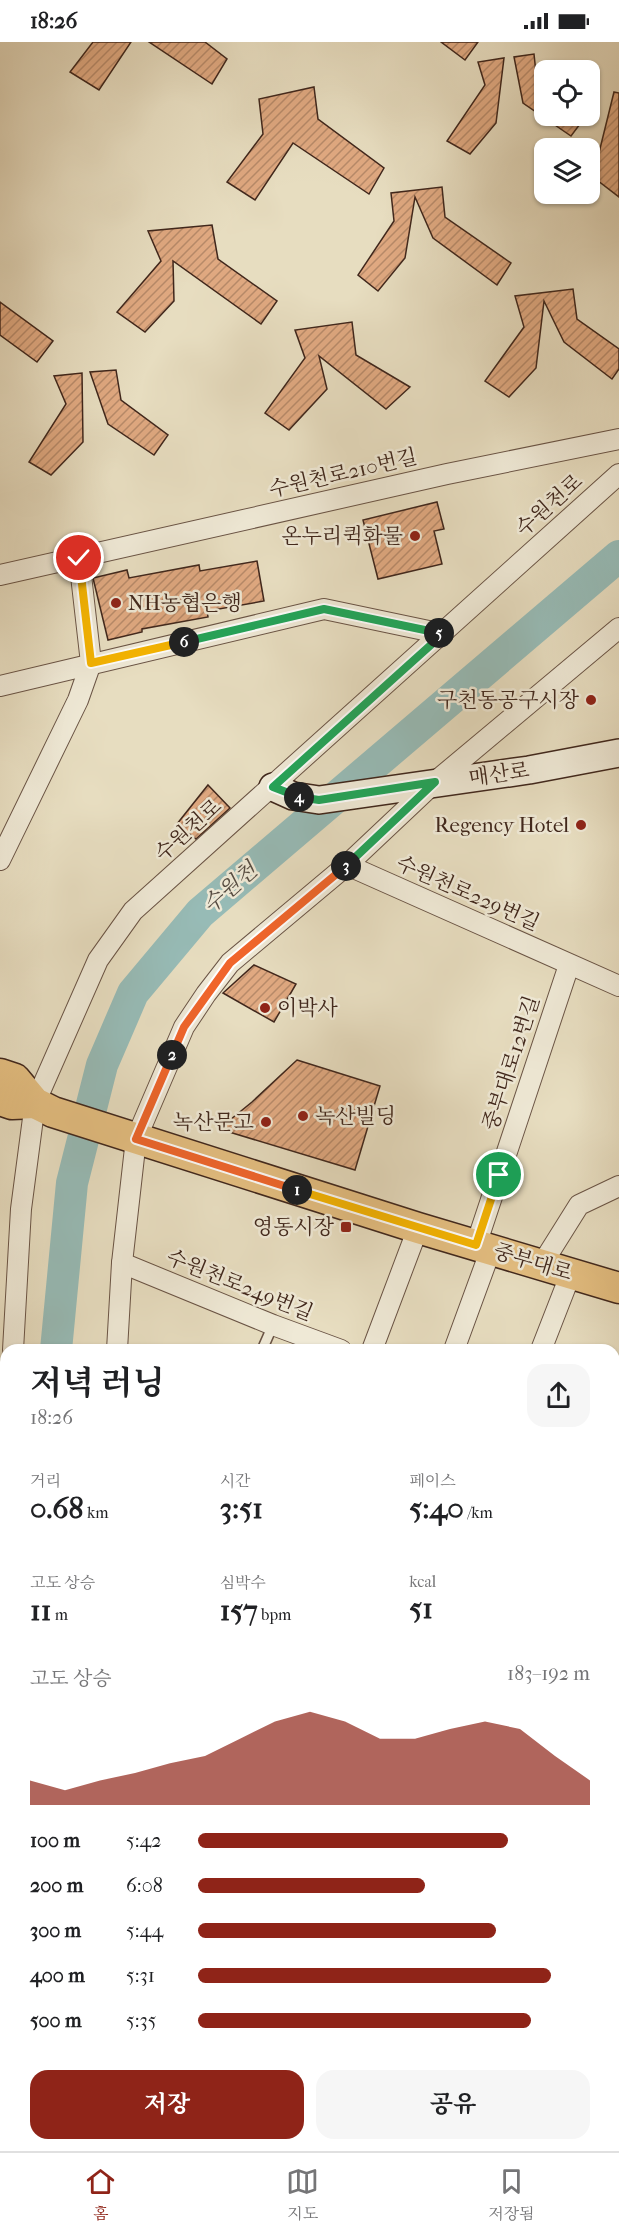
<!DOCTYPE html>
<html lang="ko">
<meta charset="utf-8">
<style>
body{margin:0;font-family:"IM FELL French Canon","Noto Serif KR",serif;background:#f6f6f6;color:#202124;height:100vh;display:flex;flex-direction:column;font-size:22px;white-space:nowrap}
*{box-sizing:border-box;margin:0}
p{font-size:20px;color:#757577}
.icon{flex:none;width:33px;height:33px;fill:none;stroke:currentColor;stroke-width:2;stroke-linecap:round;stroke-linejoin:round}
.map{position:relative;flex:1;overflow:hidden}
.side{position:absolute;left:0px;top:1302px;width:620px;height:807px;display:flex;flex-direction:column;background:#fff;border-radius:18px 18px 0 0;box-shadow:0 2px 4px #0004}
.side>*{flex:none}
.buttons{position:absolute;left:534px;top:18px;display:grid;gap:12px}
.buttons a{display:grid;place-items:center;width:66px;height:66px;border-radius:12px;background:#fff;box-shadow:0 2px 4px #0004;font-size:30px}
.pin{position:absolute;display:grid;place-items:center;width:51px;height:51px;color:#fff;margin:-26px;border:3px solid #fff;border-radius:50%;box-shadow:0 2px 6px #0007}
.km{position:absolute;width:30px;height:30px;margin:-15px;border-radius:50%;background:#222;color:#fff;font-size:16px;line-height:30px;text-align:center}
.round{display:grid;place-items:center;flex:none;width:63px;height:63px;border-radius:18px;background:#f6f6f6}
.headline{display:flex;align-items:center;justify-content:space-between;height:102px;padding:0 30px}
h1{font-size:33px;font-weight:700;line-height:45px}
.figures{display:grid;grid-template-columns:repeat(3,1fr);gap:9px;height:102px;padding:6px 30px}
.figures div{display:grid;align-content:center}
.figures b{font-size:30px;font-weight:700}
.figures small{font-size:16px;font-weight:400}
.figures p{font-size:16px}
.chart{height:168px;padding:12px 30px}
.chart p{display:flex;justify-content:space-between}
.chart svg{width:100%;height:108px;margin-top:6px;fill:#8f2418;opacity:.7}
.cta{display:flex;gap:12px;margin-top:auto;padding:12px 30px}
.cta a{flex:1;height:69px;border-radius:18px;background:#8f2418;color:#fff;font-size:24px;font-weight:700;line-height:69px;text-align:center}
.cta a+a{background:#f6f6f6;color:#202124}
ul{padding:0 30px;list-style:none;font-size:20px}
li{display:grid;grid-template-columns:96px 72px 1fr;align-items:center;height:45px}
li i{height:15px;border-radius:8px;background:#8f2418}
.status{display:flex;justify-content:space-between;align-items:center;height:42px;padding:0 30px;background:#fff;direction:ltr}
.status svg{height:16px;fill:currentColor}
.tabs{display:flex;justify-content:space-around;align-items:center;height:84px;border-top:2px solid #e0e0e0;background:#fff;font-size:16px;color:#757577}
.tabs a{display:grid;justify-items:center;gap:3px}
.tabs .selected{color:#8f2418}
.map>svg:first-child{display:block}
.water{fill:#97bbb6;stroke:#748078;stroke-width:1.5}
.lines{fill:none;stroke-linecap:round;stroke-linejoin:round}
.river{stroke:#97bbb6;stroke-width:32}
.building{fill:url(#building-hatch);stroke:#40271c;stroke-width:1.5}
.lane-casing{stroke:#6a5445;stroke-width:12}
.street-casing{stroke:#6a5445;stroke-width:22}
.secondary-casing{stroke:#40271c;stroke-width:30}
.primary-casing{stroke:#40271c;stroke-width:33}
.lane{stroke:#efe9d6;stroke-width:9}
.street{stroke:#efe9d6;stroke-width:20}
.secondary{stroke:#efe9d6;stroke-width:27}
.primary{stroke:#e4be80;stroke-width:30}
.split-1-casing{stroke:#fff;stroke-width:12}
.split-2-casing{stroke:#fff;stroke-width:12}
.split-3-casing{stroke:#fff;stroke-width:12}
.split-4-casing{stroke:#fff;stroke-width:12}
.split-5-casing{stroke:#fff;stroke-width:12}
.split-6-casing{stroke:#fff;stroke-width:12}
.split-7-casing{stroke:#fff;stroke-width:12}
.split-1{stroke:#f5b400;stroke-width:8}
.split-2{stroke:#f0652b;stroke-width:8}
.split-3{stroke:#f0652b;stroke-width:8}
.split-4{stroke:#22a559;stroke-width:8}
.split-5{stroke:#22a559;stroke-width:8}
.split-6{stroke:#22a559;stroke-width:8}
.split-7{stroke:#f5b400;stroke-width:8}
.poi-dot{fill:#8f2418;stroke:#efe9d6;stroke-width:2}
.labels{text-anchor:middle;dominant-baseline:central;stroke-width:5;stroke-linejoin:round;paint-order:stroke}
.street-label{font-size:21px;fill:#40271c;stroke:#efe9d6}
.poi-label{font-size:21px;fill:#40271c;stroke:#efe9d6;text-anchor:end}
.water-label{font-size:22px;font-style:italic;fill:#564c42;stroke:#efe9d6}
</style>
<div class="status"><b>18:26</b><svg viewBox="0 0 49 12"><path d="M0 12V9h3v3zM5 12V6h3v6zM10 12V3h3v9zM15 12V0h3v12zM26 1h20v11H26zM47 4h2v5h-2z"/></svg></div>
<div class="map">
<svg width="619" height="2109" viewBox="0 0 619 2109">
<defs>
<pattern id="building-hatch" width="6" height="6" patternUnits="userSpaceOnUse" patternTransform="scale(1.5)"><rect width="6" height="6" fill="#e0a981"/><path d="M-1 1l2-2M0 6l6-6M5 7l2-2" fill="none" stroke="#b78a69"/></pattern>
</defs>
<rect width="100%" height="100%" fill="#e7ddc0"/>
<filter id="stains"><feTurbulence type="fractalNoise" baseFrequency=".00333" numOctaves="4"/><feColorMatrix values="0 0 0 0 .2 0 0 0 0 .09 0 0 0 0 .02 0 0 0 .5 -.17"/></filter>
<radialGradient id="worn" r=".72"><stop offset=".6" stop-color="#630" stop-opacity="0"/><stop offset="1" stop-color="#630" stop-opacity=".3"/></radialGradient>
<path class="water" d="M6,1888L7,2103L5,2109H0V1911Z"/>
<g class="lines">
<path class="river" d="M56,1308L72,1141L102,1023L133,951L200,871L619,514"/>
</g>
<g class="building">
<path d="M93,0H131L99,48L70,30Z"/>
<path d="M149,0H205L227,17L212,42Z"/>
<path d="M441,0H478L465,18Z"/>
<path d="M534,12L537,40L544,45V74H586L571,94L523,61L514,15Z"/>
<path d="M504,16L496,81L470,112L447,99L485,43L478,20Z"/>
<path d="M314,45L318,77L384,126L369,152L293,101L255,158L227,140L263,92L259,57Z"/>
<path d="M614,50L619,51V155L593,135Z"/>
<path d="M442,145L445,175L511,221L497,243L433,196L415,155L405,216L378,249L358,233L394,179L391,151Z"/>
<path d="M212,183L218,217L277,259L261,282L173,219L174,259L145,290L117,270L161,219L148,189Z"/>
<path d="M573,247L577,277L619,307V327L612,337L564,300L544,259L536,326L509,355L485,339L524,285L515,254Z"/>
<path d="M0,260L53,299L37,320L0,293Z"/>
<path d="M352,280L356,313L410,345L386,367L319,314L327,347L289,388L265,371L305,316L295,288Z"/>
<path d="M116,328L121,358L168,393L154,413L108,382L90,330Z"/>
<path d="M82,331L83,400L51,433L29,420L66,362L54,334Z"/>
<path d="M437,460L444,487L434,489L442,522L378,537L363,478Z"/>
<path d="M257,519L264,559L207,569L208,575L142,587V590L108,598L93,536L127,528L129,536L199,523L200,529Z"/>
<path d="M208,743L230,766L196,797L177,782Z"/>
<path d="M254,923L296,942L274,980L223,951Z"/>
<path d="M297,1018L380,1044L355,1128L219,1087L252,1060Z"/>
</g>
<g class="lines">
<g class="lane-casing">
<g id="lane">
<path d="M262,1308L273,1283"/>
<path d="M138,2103V2109"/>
</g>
</g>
<g class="street-casing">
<g id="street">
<path d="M0,533L447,432L619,397"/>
<path d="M0,644L324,567L443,592"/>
<path d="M0,818L78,658L91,621L79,516"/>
<path d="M347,823L619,944"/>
<path d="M476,1203L569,923"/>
<path d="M122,1221L273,1283L341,1308"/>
<path d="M542,1222L579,1163L619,1144"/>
<path d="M13,1308L21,1167L35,1061L98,918L133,869L619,432"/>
<path d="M117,1308L122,1221L136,1097L184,985L206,952L230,921L347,823L435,740L619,586"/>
<path d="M372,1308L418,1186"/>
<path d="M454,1308L491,1207"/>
<path d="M541,1308L571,1231"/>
<path d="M614,1354L619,1340"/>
<path d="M614,1411L619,1413"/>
<path d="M0,1508L6,1435"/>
<path d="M614,1576L619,1578"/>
<path d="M614,2067L619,2068"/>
<path d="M65,2103L70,2109"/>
<path d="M205,2103L222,2109"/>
<path d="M39,2109L41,2103"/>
</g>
</g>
<g class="secondary-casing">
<g id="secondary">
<path d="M273,745L293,754L319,758L529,728L619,711"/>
<path d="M614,1703L619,1691"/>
<path d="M0,1787L6,1788"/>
<path d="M614,1912C619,1931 619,1953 614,1972"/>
<path d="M465,2109L467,2103"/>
</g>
</g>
<g class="primary-casing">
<g id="primary">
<path d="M0,1032L15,1037L35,1061L53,1070L418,1186L619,1246"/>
<path d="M0,1058L12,1062L35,1061"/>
</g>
</g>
<use href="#lane" class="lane"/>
<use href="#street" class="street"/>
<use href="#secondary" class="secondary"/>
<use href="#primary" class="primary"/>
</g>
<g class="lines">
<g class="split-1-casing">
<path id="split-1" d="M297,1148L476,1203L499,1133"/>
</g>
<g class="split-2-casing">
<path id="split-2" d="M172,1013L136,1097L297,1148"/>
</g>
<g class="split-3-casing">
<path id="split-3" d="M172,1013L184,985L230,921L346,824"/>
</g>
<g class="split-4-casing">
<path id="split-4" d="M299,755L319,758L435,740L346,824"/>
</g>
<g class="split-5-casing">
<path id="split-5" d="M299,755L273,745L443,592L439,591"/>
</g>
<g class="split-6-casing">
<path id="split-6" d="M184,600L324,567L439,591"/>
</g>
<g class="split-7-casing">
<path id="split-7" d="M79,516L91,621L184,600"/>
</g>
<use href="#split-1" class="split-1"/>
<use href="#split-2" class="split-2"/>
<use href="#split-3" class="split-3"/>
<use href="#split-4" class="split-4"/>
<use href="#split-5" class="split-5"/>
<use href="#split-6" class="split-6"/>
<use href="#split-7" class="split-7"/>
</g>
<g class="poi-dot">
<circle cx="415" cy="494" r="6"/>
<circle cx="116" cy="561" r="6"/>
<circle cx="591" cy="658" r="6"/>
<circle cx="581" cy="783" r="6"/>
<circle cx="265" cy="966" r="6"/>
<circle cx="303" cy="1074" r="6"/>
<circle cx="266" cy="1080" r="6"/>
<rect x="340" y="1179" width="12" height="12" rx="3"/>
</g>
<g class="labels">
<g class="street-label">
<text transform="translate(343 431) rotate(-13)">수원천로210번길</text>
<text transform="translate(549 463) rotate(-42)">수원천로</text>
<text transform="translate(499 732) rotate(-8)">매산로</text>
<text transform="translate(188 788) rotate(-42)">수원천로</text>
<text transform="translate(468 851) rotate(24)">수원천로229번길</text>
<text transform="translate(511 1021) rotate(-72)">중부대로12번길</text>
<text transform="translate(533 1220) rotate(17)">중부대로</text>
<text transform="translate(240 1243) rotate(22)">수원천로249번길</text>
</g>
<g class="poi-label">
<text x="403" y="494">온누리퀵화물</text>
<text x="128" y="561" text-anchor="start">NH농협은행</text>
<text x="579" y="658">구천동공구시장</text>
<text x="569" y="783">Regency Hotel</text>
<text x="277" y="966" text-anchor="start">이박사</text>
<text x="315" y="1074" text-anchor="start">녹산빌딩</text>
<text x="254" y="1080">녹산문고</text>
<text x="334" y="1185">영동시장</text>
</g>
<g class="water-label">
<text transform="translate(230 846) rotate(-41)">수원천</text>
</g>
</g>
<rect width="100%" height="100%" filter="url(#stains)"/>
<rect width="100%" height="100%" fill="url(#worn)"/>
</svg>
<div class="buttons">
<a><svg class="icon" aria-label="locate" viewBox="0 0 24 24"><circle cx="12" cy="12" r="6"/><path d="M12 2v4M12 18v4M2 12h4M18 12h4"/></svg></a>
<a><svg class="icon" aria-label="layers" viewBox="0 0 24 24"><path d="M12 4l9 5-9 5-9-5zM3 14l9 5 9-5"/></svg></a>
</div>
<div class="pin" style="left:499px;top:1133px;background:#1e9e55"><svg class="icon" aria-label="arrive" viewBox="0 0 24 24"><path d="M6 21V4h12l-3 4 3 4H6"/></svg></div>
<div class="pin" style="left:79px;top:516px;background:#d93025"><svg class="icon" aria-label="check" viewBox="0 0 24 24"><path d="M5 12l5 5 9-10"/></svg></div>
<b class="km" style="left:297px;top:1148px">1</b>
<b class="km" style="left:172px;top:1013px">2</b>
<b class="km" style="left:346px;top:824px">3</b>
<b class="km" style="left:299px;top:755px">4</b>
<b class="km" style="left:439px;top:591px">5</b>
<b class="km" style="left:184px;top:600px">6</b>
<section class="side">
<div class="headline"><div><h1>저녁 러닝</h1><p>18:26</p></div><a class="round"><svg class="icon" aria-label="share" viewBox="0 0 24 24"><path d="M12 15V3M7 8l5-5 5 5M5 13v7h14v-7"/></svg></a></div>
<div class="figures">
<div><p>거리</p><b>0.68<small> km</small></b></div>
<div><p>시간</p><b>3:51</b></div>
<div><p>페이스</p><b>5:40<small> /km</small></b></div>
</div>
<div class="figures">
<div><p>고도 상승</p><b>11<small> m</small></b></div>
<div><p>심박수</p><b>157<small> bpm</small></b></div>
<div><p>kcal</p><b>51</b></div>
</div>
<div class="chart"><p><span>고도 상승</span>183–192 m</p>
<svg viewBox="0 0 160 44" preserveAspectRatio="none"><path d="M0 44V34L10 38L20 34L30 31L40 27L50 24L60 17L70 10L80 6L90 10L100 17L110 17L120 13L130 10L140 13L150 24L160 34V44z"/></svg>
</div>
<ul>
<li><b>100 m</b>5:42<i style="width:79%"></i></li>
<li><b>200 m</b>6:08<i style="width:58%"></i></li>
<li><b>300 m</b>5:44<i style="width:76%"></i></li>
<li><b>400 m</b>5:31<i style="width:90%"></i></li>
<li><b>500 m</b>5:35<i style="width:85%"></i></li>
</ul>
<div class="cta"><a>저장</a><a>공유</a></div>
</section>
</div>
<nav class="tabs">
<a class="selected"><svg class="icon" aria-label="home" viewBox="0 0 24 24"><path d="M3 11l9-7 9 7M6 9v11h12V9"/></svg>홈</a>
<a><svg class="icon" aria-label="map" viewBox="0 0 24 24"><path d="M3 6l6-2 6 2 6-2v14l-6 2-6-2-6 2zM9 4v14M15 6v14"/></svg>지도</a>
<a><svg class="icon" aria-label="saved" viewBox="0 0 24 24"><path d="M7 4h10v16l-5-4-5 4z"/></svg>저장됨</a>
</nav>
